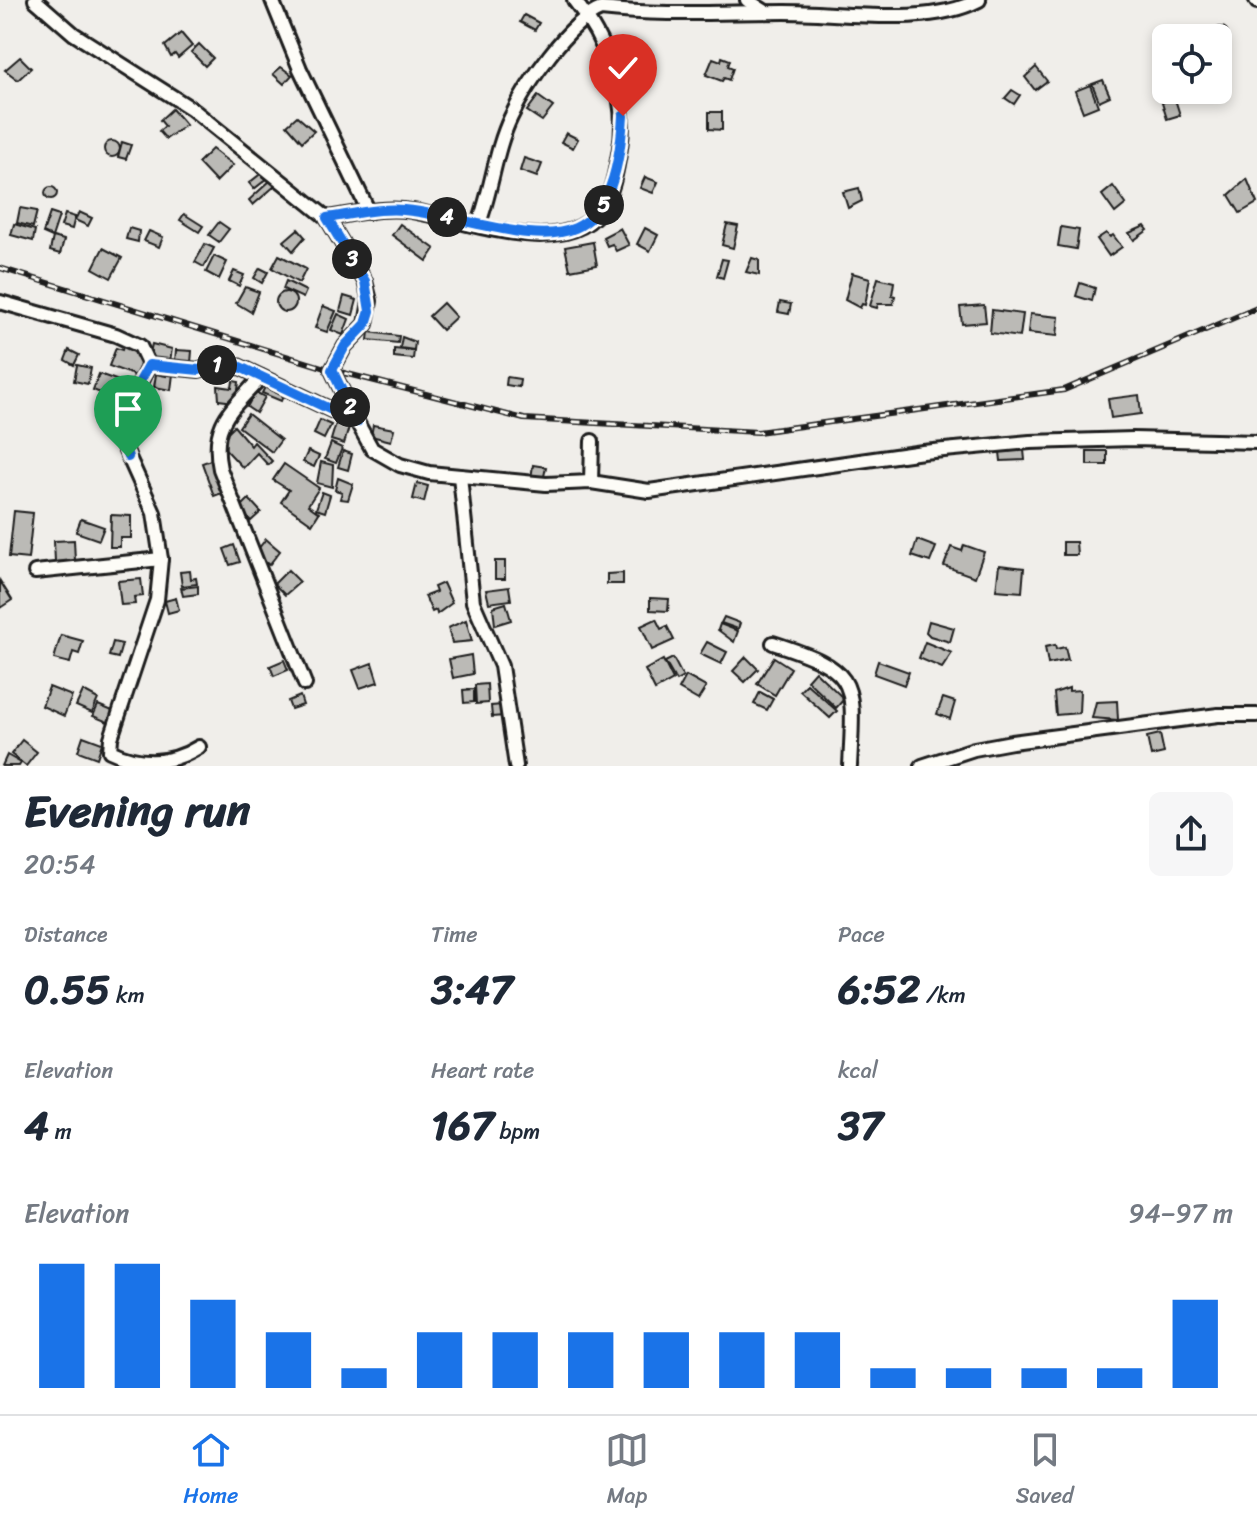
<!DOCTYPE html>
<meta charset="utf-8">
<style>
body{margin:0;font-family:Sriracha,sans-serif;background:#f6f6f7;color:#1f2937;height:100vh;display:flex;flex-direction:column;font-size:30px;white-space:nowrap}
*{box-sizing:border-box;margin:0}
p{font-size:26px;color:#747a83}
.icon{flex:none;width:44px;height:44px;fill:none;stroke:currentColor;stroke-width:2;stroke-linecap:round;stroke-linejoin:round}
.map{position:relative;height:766px;overflow:hidden}
.side{display:flex;flex-direction:column;background:#fff;flex:1}
.side>*{flex:none}
.controls{position:absolute;left:1152px;top:24px;display:grid;gap:16px}
.controls a{display:grid;place-items:center;width:80px;height:80px;border-radius:12px;background:#fff;box-shadow:0 4px 12px #0003;font-size:40px}
.pin{position:absolute;display:grid;place-items:center;width:68px;height:68px;color:#fff;margin:-82px -34px;border-radius:50% 50% 50% 0;rotate:-45deg;box-shadow:0 0 8px #0007}
.pin .icon{rotate:45deg}
.km{position:absolute;width:40px;height:40px;margin:-20px;border-radius:50%;background:#222;color:#fff;font-size:22px;line-height:40px;text-align:center}
.round{display:grid;place-items:center;flex:none;width:84px;height:84px;border-radius:12px;background:#f6f6f7}
.head{display:flex;align-items:center;justify-content:space-between;height:136px;padding:0 24px}
h1{font-size:44px;font-weight:800;line-height:60px}
.figures{display:grid;grid-template-columns:repeat(3,1fr);gap:12px;height:136px;padding:8px 24px}
.figures div{display:grid;align-content:center}
.figures b{font-size:40px;font-weight:800}
.figures small{font-size:22px;font-weight:400}
.figures p{font-size:22px}
.chart{height:224px;padding:16px 24px}
.chart p{display:flex;justify-content:space-between}
.chart svg{width:100%;height:144px;margin-top:8px;stroke:#1a73e8;stroke-width:6}
.menu{display:flex;justify-content:space-around;align-items:center;height:112px;border-top:2px solid #e0e1e3;background:#fff;font-size:22px;color:#747a83}
.menu a{display:grid;justify-items:center;gap:4px}
.menu .selected{color:#1a73e8}
.map>svg:first-child{display:block}
.building{fill:#bbbab6;stroke:#1c1c1c;stroke-width:2}
.lines{fill:none;stroke-linecap:round;stroke-linejoin:round}
.minor-casing{stroke:#1c1c1c;stroke-width:18}
.minor{stroke:#fdfcf7;stroke-width:12}
.rail-casing{stroke:#1c1c1c;stroke-width:6}
.rail{stroke:#fdfcf7;stroke-width:3;stroke-dasharray:9;stroke-linecap:butt}
.route-casing{stroke:#fff;stroke-width:16}
.route{stroke:#1a73e8;stroke-width:10}
</style>
<div class="map">
<svg width="1257" height="766" viewBox="0 0 1257 766">
<rect width="100%" height="100%" fill="#f0eeea"/>
<filter id="ink" filterUnits="userSpaceOnUse"><feTurbulence type="fractalNoise" baseFrequency=".0125" numOctaves="2"/><feDisplacementMap in="SourceGraphic" scale="16" xChannelSelector="R" yChannelSelector="G"/><feConvolveMatrix kernelMatrix="1 2 1 2 8 2 1 2 1" color-interpolation-filters="sRGB"/></filter>
<g filter="url(#ink)">
<g class="building">
<path d="M524,15L539,23L535,30L520,22Z"/>
<circle cx="1221" cy="34" r="7"/>
<path d="M181,33L192,46L178,58L175,54L171,57L165,46Z"/>
<path d="M199,44L213,58L205,66L191,52Z"/>
<path d="M20,57L31,68L18,80L5,70Z"/>
<path d="M722,57L730,60L728,66L733,68L729,80L724,78L722,81L706,75L713,58L721,61Z"/>
<path d="M281,67L292,75L284,84L273,74Z"/>
<path d="M1036,67L1047,81L1035,90L1025,77Z"/>
<path d="M1103,80L1110,96L1099,101L1092,84Z"/>
<path d="M1090,85L1098,106L1083,112L1075,91Z"/>
<path d="M1012,90L1020,95L1014,104L1005,98Z"/>
<path d="M538,96L553,107L542,121L527,111Z"/>
<path d="M1174,96L1180,115L1167,119L1162,103Z"/>
<path d="M172,109L186,125L166,139L159,131L165,126L160,120Z"/>
<path d="M709,112H722V130L709,129Z"/>
<path d="M297,116L314,131L302,142L287,125Z"/>
<path d="M566,133L578,139L573,148L561,142Z"/>
<circle cx="112" cy="149" r="8"/>
<path d="M122,142L131,145L126,159L118,157Z"/>
<path d="M212,149L233,165L216,182L198,163Z"/>
<path d="M524,158L542,164L537,177L520,171Z"/>
<path d="M263,172L268,178L254,189L249,183Z"/>
<path d="M645,177L658,182L653,193L640,188Z"/>
<path d="M1247,179L1257,203L1240,213L1229,195Z"/>
<path d="M271,180L276,185L253,205L249,200Z"/>
<path d="M1113,186L1126,204L1115,213L1102,195Z"/>
<circle cx="51" cy="193" r="6"/>
<path d="M859,188L862,201L848,208L843,192Z"/>
<path d="M20,208L37,211L33,227L17,223Z"/>
<path d="M79,212L92,218L88,226L75,220Z"/>
<path d="M50,213L59,216L52,237L43,233Z"/>
<path d="M65,214L75,217L72,229L61,226Z"/>
<path d="M184,214L203,226L199,232L180,220Z"/>
<path d="M219,222L229,229L219,242L209,235Z"/>
<path d="M14,224L35,230L33,241L11,235Z"/>
<path d="M400,224L435,249L427,261L392,235Z"/>
<path d="M727,224L738,226L733,248L722,245Z"/>
<path d="M1145,226L1148,230L1134,240L1129,233Z"/>
<path d="M1061,227L1079,230L1076,249L1058,246Z"/>
<path d="M129,228L139,231L138,242L126,239Z"/>
<path d="M620,228L629,245L616,251L612,244L607,246L603,237Z"/>
<path d="M645,228L658,235L650,251L637,244Z"/>
<path d="M298,229L305,237L293,251L284,241Z"/>
<path d="M149,231L163,237L159,247L144,241Z"/>
<path d="M1106,233L1110,237L1113,235L1122,247L1109,256L1097,239Z"/>
<path d="M53,237L64,240L60,254L50,251Z"/>
<path d="M593,242L597,265L570,270L565,247Z"/>
<path d="M205,244L214,248L204,267L195,262Z"/>
<path d="M103,248L122,258L111,278L93,268Z"/>
<path d="M279,255L306,269L299,283L272,268Z"/>
<path d="M214,256L227,262L219,279L206,272Z"/>
<path d="M752,258L759,260V275L746,272Z"/>
<path d="M722,259L728,260L723,278L717,276Z"/>
<path d="M260,268L268,272L262,283L254,278Z"/>
<path d="M234,271L244,275L239,286L229,281Z"/>
<path d="M852,273L870,278L865,305L862,304L860,308L845,300Z"/>
<path d="M878,278L894,282L892,295L895,296L893,304H878L877,308L870,306Z"/>
<path d="M286,281L306,291L303,298L283,289Z"/>
<path d="M1080,283L1095,288L1092,301L1076,296Z"/>
<path d="M245,287L259,292L251,312L236,303Z"/>
<circle cx="286" cy="302" r="10"/>
<path d="M344,296L357,300L353,315L340,311Z"/>
<path d="M780,302L791,304L789,314L778,312Z"/>
<path d="M443,303L456,317L442,330L429,316Z"/>
<path d="M984,305L986,322L962,324L960,307Z"/>
<path d="M323,306L336,311L327,332L315,328Z"/>
<path d="M992,310L1023,314L1020,337L990,333Z"/>
<path d="M338,314L349,319L343,335L331,330Z"/>
<path d="M1030,314L1059,317L1057,336L1028,333Z"/>
<path d="M369,332L399,336L398,343L368,340Z"/>
<path d="M402,337L415,342L414,350L400,348Z"/>
<path d="M152,344L172,349L170,361L149,357Z"/>
<path d="M123,346L138,351L136,356L142,358L136,376L109,366L116,348L122,350Z"/>
<path d="M394,349L414,351L413,359L394,357Z"/>
<path d="M69,350L79,355L74,365L65,360Z"/>
<path d="M176,350L192,351L191,363L175,361Z"/>
<path d="M77,365L91,368L88,384L74,381Z"/>
<path d="M166,373L173,374L171,390L154,387L156,374L166,376Z"/>
<path d="M99,374L122,382L115,399L93,390Z"/>
<path d="M507,377L520,379L519,387L506,385Z"/>
<path d="M233,381L239,382L237,398L234,402L219,400L218,386L232,388Z"/>
<path d="M267,383L285,391L281,401L262,393Z"/>
<path d="M255,392L265,397L256,413L247,407Z"/>
<path d="M1139,395L1141,414L1111,418L1108,399Z"/>
<path d="M248,414L281,440L272,452L239,427Z"/>
<path d="M320,420L331,425L324,439L314,434Z"/>
<path d="M337,420L350,424L344,444L331,440Z"/>
<path d="M373,425L394,429L391,441L371,436Z"/>
<path d="M234,426L251,446L254,442L272,461L268,465L257,453L243,468L218,441Z"/>
<path d="M331,443L342,448L336,463L325,459Z"/>
<path d="M1024,450L1025,460L1001,461L1000,452Z"/>
<path d="M308,451L319,456L314,467L303,462Z"/>
<path d="M343,451L352,454L348,470L338,467Z"/>
<rect x="1087" y="451" width="20" height="14"/>
<path d="M213,459L225,492L214,496L202,463Z"/>
<path d="M321,462L333,465L332,487L317,483Z"/>
<path d="M284,464L319,488L308,505L319,513L312,524L281,502L289,490L273,480Z"/>
<path d="M533,465L546,467L543,481L531,478Z"/>
<path d="M338,478L353,484L348,500L340,499L342,492L335,490Z"/>
<path d="M417,483L428,486L424,502L413,499Z"/>
<path d="M322,492L330,495L325,512L316,509Z"/>
<path d="M249,499L261,512L251,521L239,509Z"/>
<path d="M14,511L33,513L28,559L9,557Z"/>
<path d="M111,515L131,516V538H120V547H110Z"/>
<path d="M81,519L104,527L99,540L76,532Z"/>
<path d="M266,539L280,551L269,565L255,553Z"/>
<path d="M74,540L75,561L55,562L54,541Z"/>
<path d="M917,540L936,547L930,562L912,556Z"/>
<path d="M1063,542H1076L1077,555H1063Z"/>
<path d="M234,545L240,562L230,565L224,549Z"/>
<path d="M964,545L984,552L975,577L944,566L951,547L962,551Z"/>
<rect x="495" y="561" width="10" height="18"/>
<path d="M999,565L1024,568L1022,592L996,590Z"/>
<path d="M288,570L300,582L285,595L274,584Z"/>
<path d="M190,571L191,579L196,578L197,584L182,586L180,572Z"/>
<path d="M623,573V584H607V574Z"/>
<path d="M141,579L143,596L134,597L135,604L121,605L118,581Z"/>
<path d="M0,581L12,600L0,608Z"/>
<path d="M443,583L452,603L437,614L436,610L432,612L425,596L436,592L434,587Z"/>
<path d="M198,586V594L183,596L181,588Z"/>
<path d="M509,587L511,600L489,603L486,590Z"/>
<path d="M176,598L179,610L168,613L165,601Z"/>
<path d="M650,598L669,599L668,611L650,610Z"/>
<path d="M506,603L511,620L495,625L493,607Z"/>
<path d="M724,617L740,623L738,629L721,623Z"/>
<path d="M656,619L661,629L667,626L674,640L652,650L641,626Z"/>
<path d="M466,620L472,641L452,643L448,628Z"/>
<path d="M929,621L954,628L950,642L930,636L926,632Z"/>
<path d="M720,624L738,631L734,642L718,630Z"/>
<path d="M61,635L83,641L79,654L73,652L70,663L54,659Z"/>
<path d="M113,642L122,644L118,658L109,656Z"/>
<path d="M707,642L727,652L721,664L700,654Z"/>
<path d="M925,642L952,653L942,668L919,658Z"/>
<path d="M1055,645L1056,649L1065,647L1068,660L1048,664L1045,647Z"/>
<path d="M471,655L473,674L453,678L449,659Z"/>
<path d="M746,657L758,669L745,682L733,671Z"/>
<path d="M774,657L791,668L775,695L757,684Z"/>
<path d="M673,658L683,677L676,681L665,662Z"/>
<path d="M284,660L288,670L274,676L270,666Z"/>
<path d="M663,660L673,680L655,690L645,670Z"/>
<path d="M878,661L909,672L904,685L874,674Z"/>
<path d="M372,663L378,682L360,688L353,670Z"/>
<path d="M815,671L844,699L836,708L807,680Z"/>
<path d="M686,676L706,687L698,700L679,689Z"/>
<path d="M487,684L488,703L476,704L475,685Z"/>
<path d="M807,684L837,711L830,718L800,691Z"/>
<path d="M49,687L72,696L64,716L42,706Z"/>
<path d="M1069,688V691L1080,690L1079,713L1056,715L1054,693Z"/>
<path d="M474,689V702L464,703L463,690Z"/>
<path d="M83,691L98,699L92,713L76,706Z"/>
<path d="M760,692L773,699L767,710L754,704Z"/>
<path d="M300,696L303,705L291,709L288,701Z"/>
<path d="M943,698L955,702L950,719L937,714Z"/>
<path d="M1117,701L1118,720L1092,718L1096,702Z"/>
<path d="M98,705L115,712L110,723L93,716Z"/>
<path d="M502,705L504,716L492,717L491,706Z"/>
<path d="M1160,734L1164,753L1151,756L1147,737Z"/>
<path d="M83,736L102,743L97,758L78,751Z"/>
<path d="M22,740L37,752L26,766L11,754Z"/>
<path d="M7,755L21,763L19,766H2Z"/>
</g>
<g class="lines">
<g class="minor-casing">
<g id="minor">
<path d="M35,0L74,34L192,109L327,218L365,281L370,301L366,324L345,346L332,370L357,422"/>
<path d="M272,0L300,69L369,212"/>
<path d="M747,0L766,12"/>
<path d="M1256,0L1257,2"/>
<path d="M327,218C354,214 385,206 412,211C464,219 574,266 606,201C614,185 617,166 620,148C629,98 605,38 574,0"/>
<path d="M479,223C492,189 495,150 511,117C526,85 569,21 601,9C663,16 723,12 785,12C843,12 927,27 979,0"/>
<path d="M0,302L116,335L140,346L149,365"/>
<path d="M261,377C232,410 210,422 220,469L305,684"/>
<path d="M460,476L473,602L501,666L516,766"/>
<path d="M591,482L592,441"/>
<path d="M35,572L161,559"/>
<path d="M773,643C860,671 854,681 850,766"/>
<path d="M199,747C170,765 141,766 110,751L111,738L157,600L161,559L154,513L122,442V418L149,365L199,370L218,364L238,366L357,422L372,449L400,465L429,473L546,484L591,482L649,491L923,452L1030,442L1133,439L1257,442"/>
<path d="M922,766L974,749L1012,742L1218,715H1257"/>
</g>
</g>
<use href="#minor" class="minor"/>
<g class="rail-casing">
<path id="rail" d="M0,268L332,370L524,419L758,432L1064,390L1257,308"/>
</g>
<use href="#rail" class="rail"/>
</g>
</g>
<g class="lines" filter="url(#ink)">
<g class="route-casing">
<path id="route" d="M128,457C113,422 133,395 149,365L199,370L218,364L238,366L357,422L332,370L345,346L366,324L370,311L365,281L327,218C354,214 385,206 413,211C528,229 613,283 623,116"/>
</g>
<use href="#route" class="route"/>
</g>
</svg>
<div class="controls">
<a><svg class="icon" aria-label="locate" viewBox="0 0 24 24"><circle cx="12" cy="12" r="6"/><path d="M12 2v4M12 18v4M2 12h4M18 12h4"/></svg></a>
</div>
<div class="pin" style="left:128px;top:457px;background:#1e9e55"><svg class="icon" aria-label="arrive" viewBox="0 0 24 24"><path d="M6 21V4h12l-3 4 3 4H6"/></svg></div>
<div class="pin" style="left:623px;top:116px;background:#d93025"><svg class="icon" aria-label="check" viewBox="0 0 24 24"><path d="M5 12l5 5 9-10"/></svg></div>
<b class="km" style="left:217px;top:365px">1</b>
<b class="km" style="left:350px;top:407px">2</b>
<b class="km" style="left:352px;top:259px">3</b>
<b class="km" style="left:447px;top:217px">4</b>
<b class="km" style="left:604px;top:205px">5</b>
</div>
<section class="side">
<div class="head"><div><h1>Evening run</h1><p>20:54</p></div><a class="round"><svg class="icon" aria-label="share" viewBox="0 0 24 24"><path d="M12 15V3M7 8l5-5 5 5M5 13v7h14v-7"/></svg></a></div>
<div class="figures">
<div><p>Distance</p><b>0.55<small> km</small></b></div>
<div><p>Time</p><b>3:47</b></div>
<div><p>Pace</p><b>6:52<small> /km</small></b></div>
</div>
<div class="figures">
<div><p>Elevation</p><b>4<small> m</small></b></div>
<div><p>Heart rate</p><b>167<small> bpm</small></b></div>
<div><p>kcal</p><b>37</b></div>
</div>
<div class="chart"><p><span>Elevation</span>94–97 m</p>
<svg viewBox="0 0 160 44" preserveAspectRatio="none"><path d="M5 44V6M15 44V6M25 44V17M35 44V27M45 44V38M55 44V27M65 44V27M75 44V27M85 44V27M95 44V27M105 44V27M115 44V38M125 44V38M135 44V38M145 44V38M155 44V17"/></svg>
</div>
</section>
<nav class="menu">
<a class="selected"><svg class="icon" aria-label="home" viewBox="0 0 24 24"><path d="M3 11l9-7 9 7M6 9v11h12V9"/></svg>Home</a>
<a><svg class="icon" aria-label="map" viewBox="0 0 24 24"><path d="M3 6l6-2 6 2 6-2v14l-6 2-6-2-6 2zM9 4v14M15 6v14"/></svg>Map</a>
<a><svg class="icon" aria-label="saved" viewBox="0 0 24 24"><path d="M7 4h10v16l-5-4-5 4z"/></svg>Saved</a>
</nav>
